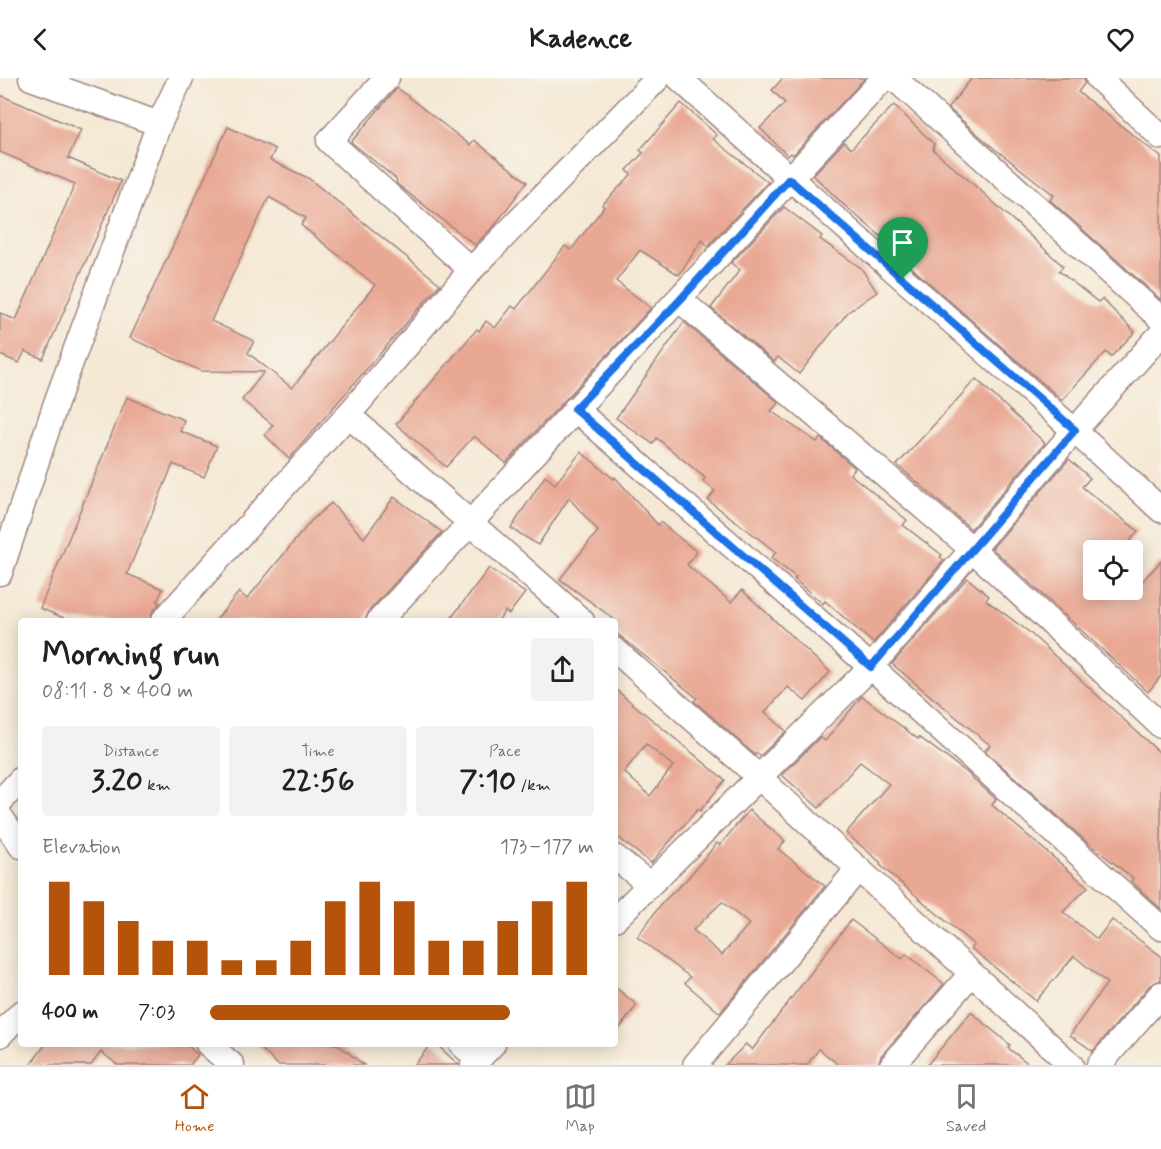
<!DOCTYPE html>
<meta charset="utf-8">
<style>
body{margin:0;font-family:Mynerve,sans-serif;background:#f2f2f2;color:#202124;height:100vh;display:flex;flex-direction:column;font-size:22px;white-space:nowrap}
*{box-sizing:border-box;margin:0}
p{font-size:20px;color:#757577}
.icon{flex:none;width:33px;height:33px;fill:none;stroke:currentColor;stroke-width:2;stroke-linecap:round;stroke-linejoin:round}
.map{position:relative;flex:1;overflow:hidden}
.panel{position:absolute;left:18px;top:540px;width:600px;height:429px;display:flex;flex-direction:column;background:#fff;border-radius:6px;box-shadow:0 3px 15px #0003}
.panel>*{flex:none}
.buttons{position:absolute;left:1083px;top:462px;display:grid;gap:12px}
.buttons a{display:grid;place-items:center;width:60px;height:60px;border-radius:6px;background:#fff;box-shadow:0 3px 15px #0003;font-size:30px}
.pin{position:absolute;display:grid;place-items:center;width:51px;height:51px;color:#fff;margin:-62px -26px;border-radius:50% 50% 50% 0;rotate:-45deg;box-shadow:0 0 6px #0007}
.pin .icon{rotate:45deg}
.round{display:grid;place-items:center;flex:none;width:63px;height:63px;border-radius:6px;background:#f2f2f2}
.headline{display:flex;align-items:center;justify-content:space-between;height:102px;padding:0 24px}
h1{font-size:33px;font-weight:700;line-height:45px}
.stats{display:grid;grid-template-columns:repeat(3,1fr);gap:9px;height:102px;padding:6px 24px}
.stats div{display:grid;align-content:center;border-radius:6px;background:#f2f2f2;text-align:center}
.stats b{font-size:30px;font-weight:700}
.stats small{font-size:16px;font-weight:400}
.stats p{font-size:16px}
.chart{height:168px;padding:12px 24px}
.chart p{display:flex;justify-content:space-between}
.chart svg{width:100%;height:108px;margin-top:6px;stroke:#b45309;stroke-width:6}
ul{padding:0 24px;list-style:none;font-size:20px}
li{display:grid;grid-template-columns:96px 72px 1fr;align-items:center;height:45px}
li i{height:15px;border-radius:8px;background:#b45309}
header{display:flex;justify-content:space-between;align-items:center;height:78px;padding:0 24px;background:#fff;font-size:27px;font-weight:700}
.dock{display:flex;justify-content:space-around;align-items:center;height:84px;border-top:2px solid #e0e0e0;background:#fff;font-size:16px;color:#757577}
.dock a{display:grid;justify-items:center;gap:3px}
.dock .active{color:#b45309}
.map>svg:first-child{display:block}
.building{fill:#e9a894;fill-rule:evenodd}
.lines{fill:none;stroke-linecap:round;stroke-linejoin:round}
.minor-casing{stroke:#a08480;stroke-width:27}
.minor{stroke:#fff;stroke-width:24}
.route-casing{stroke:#fff;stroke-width:12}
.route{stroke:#1a73e8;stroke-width:8}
</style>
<header><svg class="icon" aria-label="back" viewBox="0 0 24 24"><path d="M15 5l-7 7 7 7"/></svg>Kadence<svg class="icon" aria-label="heart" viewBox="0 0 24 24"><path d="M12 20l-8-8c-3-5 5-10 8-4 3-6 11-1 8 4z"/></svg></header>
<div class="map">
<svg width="1161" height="987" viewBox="0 0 1161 987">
<rect width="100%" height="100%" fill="#f7f3e8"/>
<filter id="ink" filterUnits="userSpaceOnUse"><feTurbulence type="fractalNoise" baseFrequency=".0167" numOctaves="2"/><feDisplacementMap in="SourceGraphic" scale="12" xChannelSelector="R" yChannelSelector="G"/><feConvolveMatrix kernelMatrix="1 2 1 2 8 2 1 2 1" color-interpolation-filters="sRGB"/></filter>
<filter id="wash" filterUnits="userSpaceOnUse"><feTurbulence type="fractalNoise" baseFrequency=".008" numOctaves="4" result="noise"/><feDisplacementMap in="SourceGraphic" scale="24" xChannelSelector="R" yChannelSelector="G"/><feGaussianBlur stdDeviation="1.35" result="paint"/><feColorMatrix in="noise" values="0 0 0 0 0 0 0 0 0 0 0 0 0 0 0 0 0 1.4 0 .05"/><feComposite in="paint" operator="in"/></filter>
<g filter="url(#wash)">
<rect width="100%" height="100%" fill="#f5e9d5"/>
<g id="blocks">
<g class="building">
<path d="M783,0H865L793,77L791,75L788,78L760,50L785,25L772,12Z"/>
<path d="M972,0H1084L1085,5L1078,14L1161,79V222L1050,122L1054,117L990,67L948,30Z"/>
<path d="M397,10L470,67L474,62L527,104L494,148L475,167L397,106L396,101L351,64Z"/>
<path d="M0,17L81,52L68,80L121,103L43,281L25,273L19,285L0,277V235L16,242L75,106L0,74Z"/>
<path d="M681,25L717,57L713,61L768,104L708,168L702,162L679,197L640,172L616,203L651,230L506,385L474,358L446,389L396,346L477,251L479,253L486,243L495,250L512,228L516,231L565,168L571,172L604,129L602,127L631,97L627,92L643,75L640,72Z"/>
<path d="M894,27L934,66L933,72L980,112L1063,188L1059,193L1098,224L1102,221L1135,254L1111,279L1106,274L1062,322L895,175L897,172L845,128L813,97L844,64L851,71Z"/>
<path d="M228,49L275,71L270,82L308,100L440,206L289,381L265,357L273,347L242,322L264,294L201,293L130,260ZM269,119L306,140L301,147L375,207L292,310L248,275L254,263L211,243Z"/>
<path d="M784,129L822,158L820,161L861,190L877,214L848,234L799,296L778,279L774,284L711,230L740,192L731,185Z"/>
<path d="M684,244L779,325L771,333L817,364L820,360L824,363L855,390L850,396L907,442L903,447L942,477L940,479L944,482L873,565L825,523L823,526L794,501L796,499L771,480L776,474L708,422L715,413L703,403L705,400L657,360L653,366L616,340Z"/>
<path d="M976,301L1045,365L971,451L897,387Z"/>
<path d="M127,319L184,342L180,353L217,368L204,399L173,386L127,496L163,511L157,524L160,525L152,534L149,543H71L40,530Z"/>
<path d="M581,374L614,401L615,399L658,447L660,444L697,474L687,487L731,524L742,512L830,594L805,623L788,609L765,634L786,653L760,678L757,675L755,677L694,623L697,620L615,554V542L560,501L598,453L569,420L538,467L511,450L545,398L555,406Z"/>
<path d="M1069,381L1090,400L1082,409L1138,453L1123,472H1094V512H1134L1161,483V598L1148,614L992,470Z"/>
<path d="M394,419L442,454L369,533L365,543H215L239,514L247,521L311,443L331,425L364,460Z"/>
<path d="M489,490L525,515L509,536L505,533L498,543H449Z"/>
<path d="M967,500L989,518L986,522L1029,554L1161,676V831L1131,803L1133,800L1088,765L985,673L990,667L892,586Z"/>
<path d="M615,611L725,702L700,733L698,731L651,785L615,757ZM646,666L673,688L650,718L624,694Z"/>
<path d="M862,618L918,661L919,659L966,694L996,721L992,727L1088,809L1063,834L1097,861L1112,842L1161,878V902L1150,907L1093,973L1070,957L1107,905L1074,878L1036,923L971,870L974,867L880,787L881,785L846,755L889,706L860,684L819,730L782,697L820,659L825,663Z"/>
<path d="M749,732L785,763L778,771L825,808L720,935L685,905L690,899L637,859L662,825L687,801L717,765L720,767ZM722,824L749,846L722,877L693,852Z"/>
<path d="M851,842L902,881L906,876L944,906L881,978L878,987H839L819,971L807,987H725L746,966L752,972Z"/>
<path d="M615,909L637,927L615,956Z"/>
<path d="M971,934L1010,967L1008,970L1030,987H927Z"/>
<path d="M46,966H186L198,977L190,987H118L101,974L91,987H30Z"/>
<path d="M256,966H337L364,987H278Z"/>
<path d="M431,966H436L459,987H414Z"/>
</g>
</g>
</g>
<g filter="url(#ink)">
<use href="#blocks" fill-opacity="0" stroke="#a08480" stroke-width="1.5"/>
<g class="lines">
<g class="minor-casing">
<g id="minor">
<path d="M31,0L159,46"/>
<path d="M387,0L329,63L471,192"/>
<path d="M679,0C838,146 1003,285 1161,432"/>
<path d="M894,0L1161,241"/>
<path d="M1098,0L1161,59"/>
<path d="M680,222L972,471L1161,648"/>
<path d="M575,331L871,589L1161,850"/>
<path d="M0,495L56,325L159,46L181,0"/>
<path d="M163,543L348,337"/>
<path d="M379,543L884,0"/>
<path d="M582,543L348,337L471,192L658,0"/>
<path d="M615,572L760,700L1071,987"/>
<path d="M0,724L21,701"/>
<path d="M0,738L21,768"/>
<path d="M615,779L649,806"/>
<path d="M615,841L871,589L1075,352L1161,256"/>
<path d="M0,957L21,935"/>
<path d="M208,966L232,987"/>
<path d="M461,966L478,981"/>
<path d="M473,987L493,966"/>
<path d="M695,987L858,791"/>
<path d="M892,987L970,897"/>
<path d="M1099,987L1161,916"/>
</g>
</g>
<use href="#minor" class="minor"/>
</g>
</g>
<g class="lines" filter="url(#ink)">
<g class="route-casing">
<path id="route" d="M789,101L1075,352L871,589L575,331L680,222Z"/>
</g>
<use href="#route" class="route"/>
</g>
</svg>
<div class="buttons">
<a><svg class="icon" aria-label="locate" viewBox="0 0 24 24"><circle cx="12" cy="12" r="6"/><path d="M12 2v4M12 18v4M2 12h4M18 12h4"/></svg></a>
</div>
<div class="pin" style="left:903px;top:201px;background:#1e9e55"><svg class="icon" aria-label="arrive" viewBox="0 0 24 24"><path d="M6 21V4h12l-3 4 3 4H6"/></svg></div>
<section class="panel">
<div class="headline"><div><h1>Morning run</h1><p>08:11 · 8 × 400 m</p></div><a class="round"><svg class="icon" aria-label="share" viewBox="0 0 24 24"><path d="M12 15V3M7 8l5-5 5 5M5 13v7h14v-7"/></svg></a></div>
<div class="stats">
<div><p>Distance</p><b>3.20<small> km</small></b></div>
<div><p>Time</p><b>22:56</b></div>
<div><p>Pace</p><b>7:10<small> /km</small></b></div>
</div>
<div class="chart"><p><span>Elevation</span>173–177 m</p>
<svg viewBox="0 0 160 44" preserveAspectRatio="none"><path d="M5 44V6M15 44V14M25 44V22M35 44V30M45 44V30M55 44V38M65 44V38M75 44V30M85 44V14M95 44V6M105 44V14M115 44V30M125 44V30M135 44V22M145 44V14M155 44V6"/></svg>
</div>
<ul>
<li><b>400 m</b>7:03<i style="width:78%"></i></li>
</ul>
</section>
</div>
<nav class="dock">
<a class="active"><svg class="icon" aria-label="home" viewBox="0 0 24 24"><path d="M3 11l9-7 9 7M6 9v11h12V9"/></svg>Home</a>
<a><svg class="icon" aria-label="map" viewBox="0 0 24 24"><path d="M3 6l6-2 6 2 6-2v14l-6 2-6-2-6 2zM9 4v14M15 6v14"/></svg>Map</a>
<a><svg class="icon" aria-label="saved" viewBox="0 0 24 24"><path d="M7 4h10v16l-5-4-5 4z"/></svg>Saved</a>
</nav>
